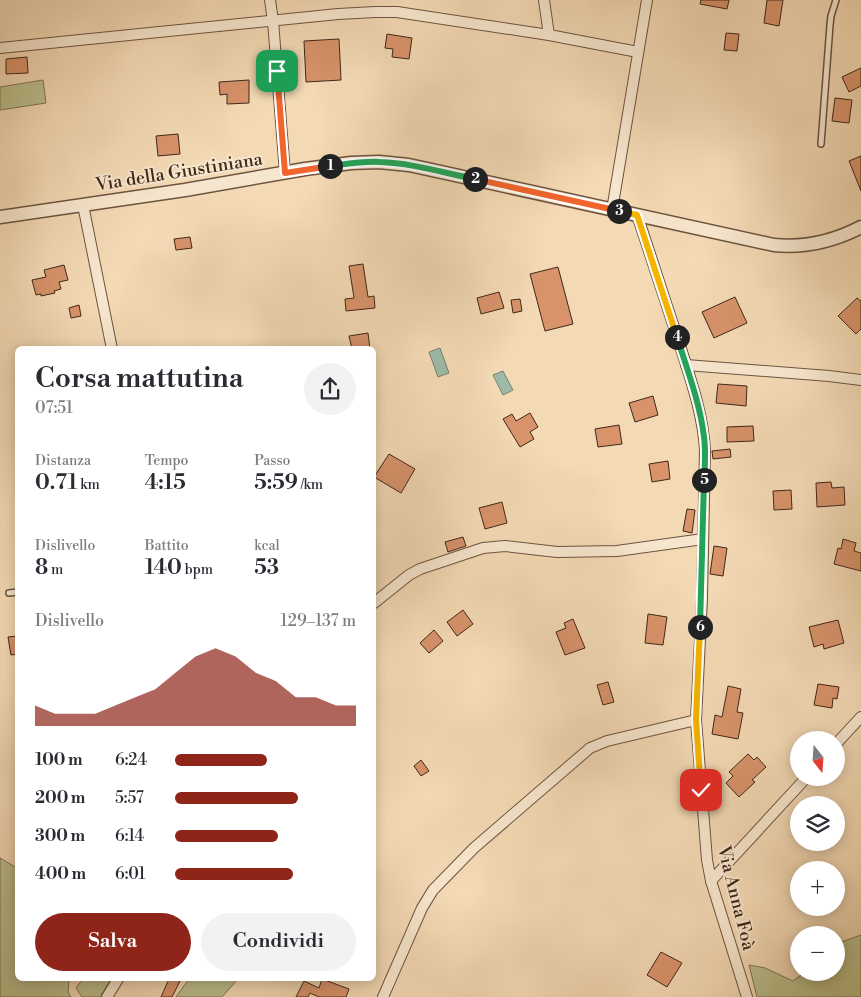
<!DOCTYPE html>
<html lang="it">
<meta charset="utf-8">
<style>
body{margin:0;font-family:"Libre Bodoni",serif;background:#f2f2f3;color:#2b2b33;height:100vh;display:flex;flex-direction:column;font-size:19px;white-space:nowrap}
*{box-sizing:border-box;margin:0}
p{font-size:16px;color:#7c7c81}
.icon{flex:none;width:28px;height:28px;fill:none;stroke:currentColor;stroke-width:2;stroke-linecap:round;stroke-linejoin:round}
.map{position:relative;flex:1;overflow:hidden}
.sheet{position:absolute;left:15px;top:346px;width:361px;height:635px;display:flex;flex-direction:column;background:#fff;border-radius:8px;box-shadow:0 2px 12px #0003}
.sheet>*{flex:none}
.needle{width:32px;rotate:163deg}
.controls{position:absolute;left:790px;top:731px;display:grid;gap:10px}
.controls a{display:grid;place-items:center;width:55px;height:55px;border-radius:50%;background:#fff;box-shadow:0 2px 12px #0003;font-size:25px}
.pin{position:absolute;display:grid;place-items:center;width:42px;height:42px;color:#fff;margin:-21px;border-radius:10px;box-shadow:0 2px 8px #0006}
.km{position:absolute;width:25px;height:25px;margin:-12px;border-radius:50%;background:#222;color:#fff;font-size:14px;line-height:25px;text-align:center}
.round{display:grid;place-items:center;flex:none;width:52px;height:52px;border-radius:26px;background:#f2f2f3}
.head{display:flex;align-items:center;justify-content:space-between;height:85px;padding:0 20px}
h1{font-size:28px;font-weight:600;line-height:38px}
.stats{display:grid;grid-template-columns:repeat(3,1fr);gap:8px;height:85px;padding:5px 20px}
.stats div{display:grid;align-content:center}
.stats b{font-size:21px;font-weight:600}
.stats small{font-size:14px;font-weight:400}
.stats p{font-size:14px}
.chart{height:140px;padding:10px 20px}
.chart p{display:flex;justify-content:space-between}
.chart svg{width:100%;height:90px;margin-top:5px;fill:#8f2418;opacity:.7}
.button{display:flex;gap:10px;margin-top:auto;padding:10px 20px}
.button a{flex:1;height:58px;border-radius:30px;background:#8f2418;color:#fff;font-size:20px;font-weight:600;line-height:58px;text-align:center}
.button a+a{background:#f2f2f3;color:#2b2b33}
ul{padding:0 20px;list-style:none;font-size:16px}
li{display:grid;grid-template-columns:80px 60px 1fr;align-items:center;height:38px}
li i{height:12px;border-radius:6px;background:#8f2418}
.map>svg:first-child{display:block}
.green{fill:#bbbf8d;stroke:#7e7354}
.water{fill:#9dbba8;stroke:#78806f}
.building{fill:#d8936b;stroke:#40271a}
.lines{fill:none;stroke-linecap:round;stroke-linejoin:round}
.service-casing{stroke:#6d5440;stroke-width:8}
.minor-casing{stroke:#6d5440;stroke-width:12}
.tertiary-casing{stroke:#6d5440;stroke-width:15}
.service{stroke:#f7e6ce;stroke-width:5}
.minor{stroke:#f7e6ce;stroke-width:10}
.tertiary{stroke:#f7e6ce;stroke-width:12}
.split-1-casing{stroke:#fff;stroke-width:10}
.split-2-casing{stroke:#fff;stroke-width:10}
.split-3-casing{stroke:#fff;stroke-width:10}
.split-4-casing{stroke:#fff;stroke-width:10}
.split-5-casing{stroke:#fff;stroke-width:10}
.split-6-casing{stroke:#fff;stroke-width:10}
.split-7-casing{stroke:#fff;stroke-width:10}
.split-1{stroke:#f0652b;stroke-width:6}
.split-2{stroke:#22a559;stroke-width:6}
.split-3{stroke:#f0652b;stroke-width:6}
.split-4{stroke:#f5b400;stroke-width:6}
.split-5{stroke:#22a559;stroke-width:6}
.split-6{stroke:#22a559;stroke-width:6}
.split-7{stroke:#f5b400;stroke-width:6}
.labels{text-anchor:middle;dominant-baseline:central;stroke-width:4;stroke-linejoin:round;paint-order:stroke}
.street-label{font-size:18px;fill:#40271a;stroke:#f7e6ce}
</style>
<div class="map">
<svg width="861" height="997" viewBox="0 0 861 997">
<rect width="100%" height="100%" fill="#f3d9b4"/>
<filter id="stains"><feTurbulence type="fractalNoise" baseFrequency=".004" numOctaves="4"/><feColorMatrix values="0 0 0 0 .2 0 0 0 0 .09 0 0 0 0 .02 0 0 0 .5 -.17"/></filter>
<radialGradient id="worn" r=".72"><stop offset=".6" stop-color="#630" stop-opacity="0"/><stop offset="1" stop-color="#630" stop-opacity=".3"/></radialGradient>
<g class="green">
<path d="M43,80L46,103L0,110V87Z"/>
<path d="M0,858L17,868L18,979H69L68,992L71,997H0Z"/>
<path d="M861,935V997H757L749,965L765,968L793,981L804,973L836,972V946L839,943Z"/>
<path d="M85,979H111L100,997H82L76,988L82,980Z"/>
<path d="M189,979H236L237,980L222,997H176Z"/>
</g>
<g class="water">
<path d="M440,348L449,373L438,377L429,352Z"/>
<path d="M503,371L513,390L503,395L493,375Z"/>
</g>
<g class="building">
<path d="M701,0H729L727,9L700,4Z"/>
<path d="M767,0H783L779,26L764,23Z"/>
<path d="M726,33L739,34L737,51L724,50Z"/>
<path d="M387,34L412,38L409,59L392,57L393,49L385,48Z"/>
<path d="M339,39L341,80L306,82L304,41Z"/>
<path d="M27,57L28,73L6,74V59Z"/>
<path d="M861,68V86L849,92L842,77Z"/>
<path d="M249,80V103L227,104V94L220,95L219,82Z"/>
<path d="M835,98L852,100L849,123L832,121Z"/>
<path d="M178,134L180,154L158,156L156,136Z"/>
<path d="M861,156V191L849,161Z"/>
<path d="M190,237L192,248L176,250L174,239Z"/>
<path d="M363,264L368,297L374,296L375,308L346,311L345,299L354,298L349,266Z"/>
<path d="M64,265L68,280L59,282L61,289L54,291L55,293L41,296V294L36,295L32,280L46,277L44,270Z"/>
<path d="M558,267L573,324L545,331L530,274Z"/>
<path d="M499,292L504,308L481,314L477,298Z"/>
<path d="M735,297L747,323L714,338L702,312Z"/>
<path d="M857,298L861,301V329L856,334L838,316Z"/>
<path d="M520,299L522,311L513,313L511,300Z"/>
<path d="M79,305L81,316L71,318L69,308Z"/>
<path d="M368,333L370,349H352L349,336Z"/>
<path d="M718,384L747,386L746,406L716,403Z"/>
<path d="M653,396L658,415L635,422L629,403Z"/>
<path d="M530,413L538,427L530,432L534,439L520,447L503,419L512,414L516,421Z"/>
<path d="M619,425L622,444L598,447L595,429Z"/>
<path d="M753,426L754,441L727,442V427Z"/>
<path d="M730,449L731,457L713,459L712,451Z"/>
<path d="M389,454L415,469L401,493L374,477Z"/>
<path d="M668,461L670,479L652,482L649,464Z"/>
<path d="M831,482L832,488L844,487L845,505L817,507L816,483Z"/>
<path d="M791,490L792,509L774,510L773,491Z"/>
<path d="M502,502L507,523L485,529L479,508Z"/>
<path d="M687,509L695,510L692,533L683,531Z"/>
<path d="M463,537L466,546L448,552L445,542Z"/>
<path d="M843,539L856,543L854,551L861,553V571L834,564L838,548L841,549Z"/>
<path d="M714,546L727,548L723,576L710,574Z"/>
<path d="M463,610L473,624L457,636L447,622Z"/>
<path d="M648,614L667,617L663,645L645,643Z"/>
<path d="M573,619L585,648L565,655L556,632L566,628L564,623Z"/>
<path d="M838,620L844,643L824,649L823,644L814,647L809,627Z"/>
<path d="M434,630L443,641L429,653L420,643Z"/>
<path d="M18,636V654L11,655L8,637Z"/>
<path d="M608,682L614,702L603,705L597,685Z"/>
<path d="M818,684L839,687L837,699L833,698L832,708L814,705Z"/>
<path d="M728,686L741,689L737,712L743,713L738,739L712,734L715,715L722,717Z"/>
<path d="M748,754L754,760L757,757L766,767L752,780L755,782L739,797L726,783L733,776L729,772Z"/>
<path d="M421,760L429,771L421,776L414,766Z"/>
<path d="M661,952L682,963L667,987L647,975Z"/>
<path d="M169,979H181L172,997H161Z"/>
<path d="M322,979L349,989L346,997H319L310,993L308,997H296L304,981L319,988Z"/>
</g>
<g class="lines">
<g class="service-casing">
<g id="service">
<path d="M821,144L830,25L831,16L836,0"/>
<path d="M9,593L18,592"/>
</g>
</g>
<g class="minor-casing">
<g id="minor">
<path d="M270,0L273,21L285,173"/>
<path d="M544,0L549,35"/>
<path d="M0,48L338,14L375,12H397L549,35L638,52"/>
<path d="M83,205L112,349"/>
<path d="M612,210L647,0"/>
<path d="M637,215C651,256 664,298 678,339C689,375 703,412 705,450L702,599L696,720L707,860L711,881L747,997"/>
<path d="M686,365L829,376L861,380"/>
<path d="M374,603L409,575L420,569L483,548L505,546L557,552L617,551L703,539"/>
<path d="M836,744L861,717"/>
<path d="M711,881L806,778"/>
<path d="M107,997L118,979"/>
<path d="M383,997L422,908L433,890L474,848L590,748L607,741L696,720"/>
</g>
</g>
<g class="tertiary-casing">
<path id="tertiary" d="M0,217L185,190L305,169L351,163L379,162L409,165L774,245C804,248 834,241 861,227"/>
</g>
<use href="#service" class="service"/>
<use href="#minor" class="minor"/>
<use href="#tertiary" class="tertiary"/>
</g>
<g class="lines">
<g class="split-1-casing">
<path id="split-1" d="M277,71L285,173L330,166"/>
</g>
<g class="split-2-casing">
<path id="split-2" d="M330,166C346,164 363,161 380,162C412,163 444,173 475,179"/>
</g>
<g class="split-3-casing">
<path id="split-3" d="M475,179L619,211"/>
</g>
<g class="split-4-casing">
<path id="split-4" d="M619,211L637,215L677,337"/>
</g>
<g class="split-5-casing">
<path id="split-5" d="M677,337C687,369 700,403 704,437C706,451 705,466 704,480"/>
</g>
<g class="split-6-casing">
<path id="split-6" d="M700,627L704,480"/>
</g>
<g class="split-7-casing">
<path id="split-7" d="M700,627L696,720L701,790"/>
</g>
<use href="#split-1" class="split-1"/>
<use href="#split-2" class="split-2"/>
<use href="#split-3" class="split-3"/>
<use href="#split-4" class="split-4"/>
<use href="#split-5" class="split-5"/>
<use href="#split-6" class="split-6"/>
<use href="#split-7" class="split-7"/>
</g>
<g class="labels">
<g class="street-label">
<text transform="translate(179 172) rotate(-9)">Via della Giustiniana</text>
<text transform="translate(736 898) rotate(76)">Via Anna Foà</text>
</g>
</g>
<rect width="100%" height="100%" filter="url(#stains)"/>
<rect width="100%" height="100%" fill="url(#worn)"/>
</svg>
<div class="controls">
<a><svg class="needle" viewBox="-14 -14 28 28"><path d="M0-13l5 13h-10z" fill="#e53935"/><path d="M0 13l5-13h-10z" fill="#7c7c81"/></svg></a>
<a><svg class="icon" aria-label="layers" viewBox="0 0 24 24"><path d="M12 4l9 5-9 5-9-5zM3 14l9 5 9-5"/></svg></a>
<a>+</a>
<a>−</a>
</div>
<div class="pin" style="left:277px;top:71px;background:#1e9e55"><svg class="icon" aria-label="arrive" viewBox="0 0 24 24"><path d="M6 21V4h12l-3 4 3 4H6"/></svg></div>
<div class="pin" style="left:701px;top:790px;background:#d93025"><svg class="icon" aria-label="check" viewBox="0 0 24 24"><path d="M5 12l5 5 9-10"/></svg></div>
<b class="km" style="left:330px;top:166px">1</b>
<b class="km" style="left:475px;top:179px">2</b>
<b class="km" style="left:619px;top:211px">3</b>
<b class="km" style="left:677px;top:337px">4</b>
<b class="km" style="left:704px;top:480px">5</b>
<b class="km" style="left:700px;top:627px">6</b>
<section class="sheet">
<div class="head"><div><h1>Corsa mattutina</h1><p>07:51</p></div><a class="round"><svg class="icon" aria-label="share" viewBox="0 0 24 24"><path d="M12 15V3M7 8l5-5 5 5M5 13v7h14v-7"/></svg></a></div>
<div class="stats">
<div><p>Distanza</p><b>0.71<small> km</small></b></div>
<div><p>Tempo</p><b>4:15</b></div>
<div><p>Passo</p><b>5:59<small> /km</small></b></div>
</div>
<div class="stats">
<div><p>Dislivello</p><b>8<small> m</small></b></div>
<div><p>Battito</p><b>140<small> bpm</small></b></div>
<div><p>kcal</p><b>53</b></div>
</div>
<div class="chart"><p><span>Dislivello</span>129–137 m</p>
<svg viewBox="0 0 160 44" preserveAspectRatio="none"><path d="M0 44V34L10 38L20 38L30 38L40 34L50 30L60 26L70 18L80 10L90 6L100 10L110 18L120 22L130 30L140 30L150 34L160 34V44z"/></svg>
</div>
<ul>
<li><b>100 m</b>6:24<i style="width:51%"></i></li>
<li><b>200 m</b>5:57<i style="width:68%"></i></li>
<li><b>300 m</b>6:14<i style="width:57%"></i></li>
<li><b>400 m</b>6:01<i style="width:65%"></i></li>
</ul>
<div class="button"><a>Salva</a><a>Condividi</a></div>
</section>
</div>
